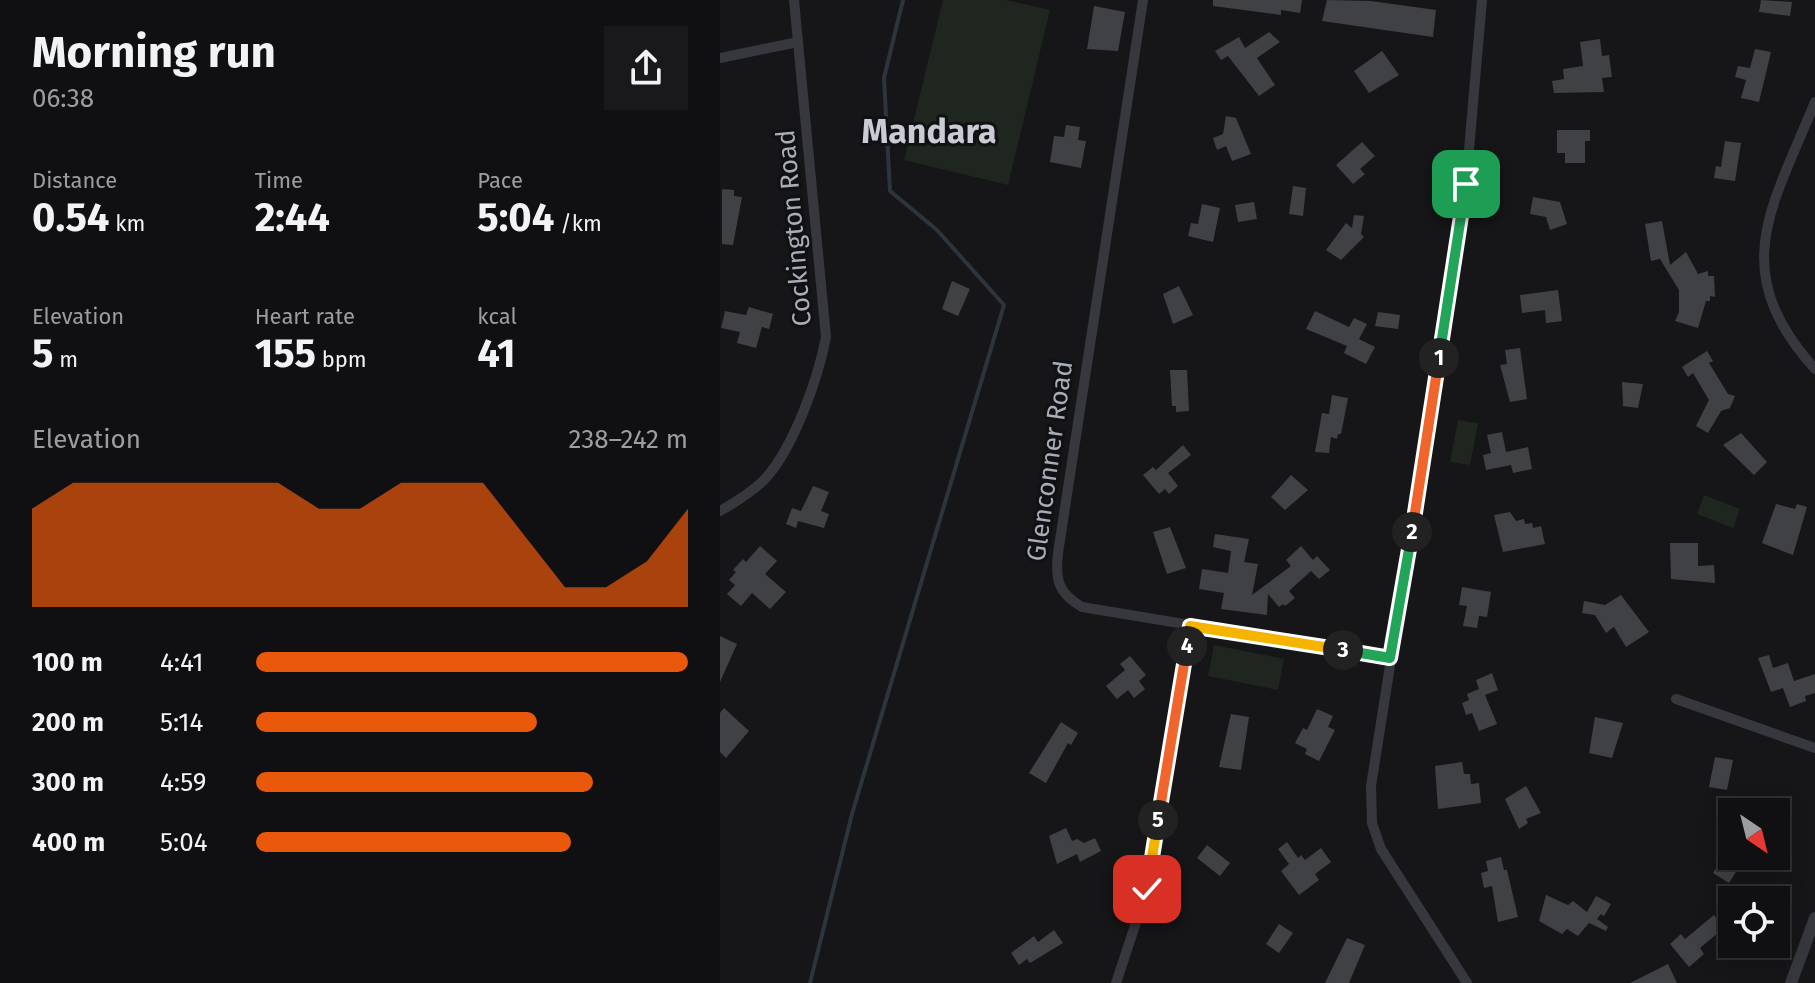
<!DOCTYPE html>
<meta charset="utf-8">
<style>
body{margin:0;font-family:"Fira Sans",sans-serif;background:#19191b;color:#f1f3f6;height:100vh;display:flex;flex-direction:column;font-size:30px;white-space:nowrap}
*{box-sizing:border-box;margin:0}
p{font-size:26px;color:#9c9d9f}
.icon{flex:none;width:44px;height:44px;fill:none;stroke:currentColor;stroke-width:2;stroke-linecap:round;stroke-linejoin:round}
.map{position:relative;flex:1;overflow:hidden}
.details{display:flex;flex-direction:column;background:#101012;width:720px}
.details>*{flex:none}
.needle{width:52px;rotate:145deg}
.fabs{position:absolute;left:998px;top:798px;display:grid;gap:16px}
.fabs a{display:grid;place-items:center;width:72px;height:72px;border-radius:0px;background:#101012;box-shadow:0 4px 20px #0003,0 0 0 2px #303032;font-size:40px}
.pin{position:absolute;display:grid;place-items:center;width:68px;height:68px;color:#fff;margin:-34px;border-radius:16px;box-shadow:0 4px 12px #0006}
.km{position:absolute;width:40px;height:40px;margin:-20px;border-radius:50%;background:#222;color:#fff;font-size:22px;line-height:40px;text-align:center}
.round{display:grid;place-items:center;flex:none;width:84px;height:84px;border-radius:0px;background:#19191b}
.summary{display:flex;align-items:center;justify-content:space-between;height:136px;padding:0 32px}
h1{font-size:44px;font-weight:700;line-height:60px}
.metrics{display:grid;grid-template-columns:repeat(3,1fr);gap:12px;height:136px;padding:8px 32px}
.metrics div{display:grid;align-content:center}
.metrics b{font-size:40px;font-weight:700}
.metrics small{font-size:22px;font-weight:400}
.metrics p{font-size:22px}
.chart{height:224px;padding:16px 32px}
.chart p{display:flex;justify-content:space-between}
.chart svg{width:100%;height:144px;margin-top:8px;fill:#ea580c;opacity:.7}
ul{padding:0 32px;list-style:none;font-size:26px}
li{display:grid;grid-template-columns:128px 96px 1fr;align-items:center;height:60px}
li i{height:20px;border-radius:10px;background:#ea580c}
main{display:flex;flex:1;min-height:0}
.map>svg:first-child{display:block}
.green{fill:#1e261f}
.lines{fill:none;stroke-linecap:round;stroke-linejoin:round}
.stream{stroke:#2c353c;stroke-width:4}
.building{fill:#404145}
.minor{stroke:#37383d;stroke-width:10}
.tertiary{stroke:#37383d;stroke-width:12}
.split-1-casing{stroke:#fff;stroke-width:16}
.split-2-casing{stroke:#fff;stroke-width:16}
.split-3-casing{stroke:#fff;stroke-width:16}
.split-4-casing{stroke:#fff;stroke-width:16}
.split-5-casing{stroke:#fff;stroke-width:16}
.split-6-casing{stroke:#fff;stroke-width:16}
.split-1{stroke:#22a559;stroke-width:10}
.split-2{stroke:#f0652b;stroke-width:10}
.split-3{stroke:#22a559;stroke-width:10}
.split-4{stroke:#f5b400;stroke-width:10}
.split-5{stroke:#f0652b;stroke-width:10}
.split-6{stroke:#f5b400;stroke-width:10}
.labels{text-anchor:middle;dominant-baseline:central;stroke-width:6;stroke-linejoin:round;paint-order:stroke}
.street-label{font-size:26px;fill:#a8adb8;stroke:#111113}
.district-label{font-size:34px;font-weight:bold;fill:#c9ccd4;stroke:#111113}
</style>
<main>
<section class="details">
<div class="summary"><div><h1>Morning run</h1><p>06:38</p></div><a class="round"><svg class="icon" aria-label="share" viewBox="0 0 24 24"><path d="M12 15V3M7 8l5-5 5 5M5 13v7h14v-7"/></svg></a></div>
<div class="metrics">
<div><p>Distance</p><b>0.54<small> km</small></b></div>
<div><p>Time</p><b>2:44</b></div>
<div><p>Pace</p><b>5:04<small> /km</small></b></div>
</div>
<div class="metrics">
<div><p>Elevation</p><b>5<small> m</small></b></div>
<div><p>Heart rate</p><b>155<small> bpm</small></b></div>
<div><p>kcal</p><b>41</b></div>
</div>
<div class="chart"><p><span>Elevation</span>238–242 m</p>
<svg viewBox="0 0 160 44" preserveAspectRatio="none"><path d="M0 44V14L10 6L20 6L30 6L40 6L50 6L60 6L70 14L80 14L90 6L100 6L110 6L120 22L130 38L140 38L150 30L160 14V44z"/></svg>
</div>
<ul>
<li><b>100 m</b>4:41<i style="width:100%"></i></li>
<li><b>200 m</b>5:14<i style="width:65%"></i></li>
<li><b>300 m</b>4:59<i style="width:78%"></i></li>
<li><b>400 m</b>5:04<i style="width:73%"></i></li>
</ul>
</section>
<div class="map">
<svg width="1095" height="983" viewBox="0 0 1095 983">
<rect width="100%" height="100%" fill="#161618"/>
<g class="green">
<path d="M223,0H286L330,10L288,185L184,160Z"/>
<path d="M738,420L758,423L750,465L730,462Z"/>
<path d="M984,495L1020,509L1013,528L977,514Z"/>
<path d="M494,645L564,659L558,690L488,676Z"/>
</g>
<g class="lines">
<path class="stream" d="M90,983L132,814L284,305L217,230L170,191L164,78L183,0"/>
</g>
<g class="building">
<path d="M493,0H582L580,13L561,10V15L493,6Z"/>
<path d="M607,0L651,1L716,10L713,37L602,21Z"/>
<path d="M1041,0L1072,2L1070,16L1039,12Z"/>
<path d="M374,6L405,12L398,51L367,49Z"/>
<path d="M549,32L560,42L537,58L555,85L539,96L508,56L501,60L495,51L519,37L525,48Z"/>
<path d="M880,39L882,56L889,55L892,77L882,78L884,92L834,93L832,81L844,79L843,69L863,66L860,42Z"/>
<path d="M1035,49L1051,52L1039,102L1021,98L1026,80L1015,77L1018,66L1030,68Z"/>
<path d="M662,51L679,75L649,93L634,71Z"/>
<path d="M506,116L516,118L531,154L512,161L506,146L497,150L493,138L503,134Z"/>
<path d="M346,125L360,127L358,140L366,141L361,168L330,162L334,136L344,137Z"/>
<path d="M837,130H870V141H865V163H845V153H837Z"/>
<path d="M1005,141L1021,143L1015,181L994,178L996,166L1001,167Z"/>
<path d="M642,142L655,156L640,169L645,174L633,184L616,165Z"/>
<path d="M573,186L586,188L583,216L569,214Z"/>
<path d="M2,189L14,190V196L22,197L13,245L2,244Z"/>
<path d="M813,197L840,202L847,224L830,230L826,217L810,214Z"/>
<path d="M534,202L537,219L518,222L515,205Z"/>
<path d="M482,204L500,208L493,242L468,236L471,223L478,224Z"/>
<path d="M634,215L644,216L641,234L644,237L621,260L606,250L626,223L632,228Z"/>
<path d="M942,221L950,265L966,252L978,274L988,271V276H994L995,297L990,296V301H986L978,328L955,321L959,312V290L940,259L931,261L925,224Z"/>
<path d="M232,281L250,289L238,316L222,309Z"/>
<path d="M459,286L473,315L453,324L443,294Z"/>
<path d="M838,290L842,321L826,323L825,310L802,313L800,295Z"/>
<path d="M29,307L53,314L49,329L42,327L36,348L17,343L20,332L1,328L5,311L26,315Z"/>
<path d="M595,311L629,327L634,318L647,324L639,339L655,347L646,364L624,353L627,346L586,329Z"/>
<path d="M658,312L680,315L678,329L655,326Z"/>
<path d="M800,348L807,399L790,402L780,365L787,364L785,350Z"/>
<path d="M987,351L993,361L989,363L1008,394L1015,396L1010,408L1001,411L988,433L976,426L989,400L973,373L968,377L962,367Z"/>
<path d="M450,370H467L469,411L456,412V406H452Z"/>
<path d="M902,382L923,384L918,408L903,406Z"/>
<path d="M612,395L628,398L621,434H618L617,439L611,437L609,453L595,452L602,413L609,414Z"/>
<path d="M782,432L786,452L808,447L812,469L793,473L791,465L766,470L763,455L771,453L767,435Z"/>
<path d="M1021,433L1047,462L1034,475L1003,445Z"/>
<path d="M463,445L471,455L448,473L458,486L449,494L445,489L439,494L423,475L433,467L436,470Z"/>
<path d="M571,475L588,490L565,510L551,497Z"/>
<path d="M93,486L109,492L101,511L109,514L104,528L78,521L76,528L66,524L72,508L81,511Z"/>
<path d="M1056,504L1075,509L1077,504L1087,507L1073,555L1042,543Z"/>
<path d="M790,512L796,521L804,519L805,524L812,523L813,528L821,526L825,544L783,552L774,515Z"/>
<path d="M450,527L466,568L447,574L433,532Z"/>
<path d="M495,534L529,539L524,562L538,564L532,595L571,566L566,560L581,546L593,560L597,556L610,570L599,579L591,571L569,591L575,598L565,606L563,604L559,607L548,594L547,615L501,609L504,593L479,589L482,569L508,573L511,551L493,547Z"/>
<path d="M950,543H978V566L994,565L995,583L951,579Z"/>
<path d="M40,546L57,561L45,574L66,592L50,609L32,593L21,606L7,594L15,585L9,580L16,572L13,570L23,559L26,562Z"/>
<path d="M742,587L771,592L767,617L759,616L757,628L743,626L747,606L739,605Z"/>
<path d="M901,595L929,632L906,647L894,627L886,633L875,615L862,613L864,601L885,605Z"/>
<path d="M0,636L17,644L0,682Z"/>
<path d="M1049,655L1053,668L1068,663L1074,681L1095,674V693L1085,696L1086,701L1070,707L1063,688L1051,692L1038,658Z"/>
<path d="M410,656L426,675L419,681L425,689L414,698L408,690L397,699L386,686L405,670L400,664Z"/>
<path d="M772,673L778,690L765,695L777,724L759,731L752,713L746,715L742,703L749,700L747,694L759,689L756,680Z"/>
<path d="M4,708L29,731L6,758L0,752V713Z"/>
<path d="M597,709L613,716L608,727L615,730L599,761L585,754L587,749L575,743L583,728L587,730Z"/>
<path d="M511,714L529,717L521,770L499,767Z"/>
<path d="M875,717L903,723L892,758L869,753Z"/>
<path d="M341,722L358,733L351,745L348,743L326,783L309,773Z"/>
<path d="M995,757L1013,760L1007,790L989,787Z"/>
<path d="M742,762L744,774H750L751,784L759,783L761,803L718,809L715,766Z"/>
<path d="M806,786L821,813L806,819L808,823L799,829L785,799Z"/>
<path d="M346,828L352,841L357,839L364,843L375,838L381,851L360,862L357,854L337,864L329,836Z"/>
<path d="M567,842L578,858L581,855L585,860L601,848L611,862L595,874L599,880L579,895L561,871L569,864L558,849Z"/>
<path d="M1012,843V856H1026L1009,883L993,873Z"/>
<path d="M487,845L510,863L500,876L477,858Z"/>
<path d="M781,857L784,870H787L798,917L778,922L772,886L764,888L761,873L768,871L766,861Z"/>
<path d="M826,895L848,905L853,901L867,912L876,896L891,904L884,916L881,914L877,919L888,927L886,931L869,923L858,936L847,929L842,934L819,921Z"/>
<path d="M994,915L1004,928L980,948L984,954L969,967L950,944L961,934L965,939Z"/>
<path d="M559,924L573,933L559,953L546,944Z"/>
<path d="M334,930L343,943L310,963L307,959L299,965L291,953L314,936L318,942Z"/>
<path d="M627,938L645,945L629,983H605Z"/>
<path d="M948,964L957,983H910Z"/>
</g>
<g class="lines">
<g class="minor">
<path d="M423,0L338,553C335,580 338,593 362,607L670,658"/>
<path d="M0,58L78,42"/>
<path d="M1095,102C1052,208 1006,270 1095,369"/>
<path d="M0,511C16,502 32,492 45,479C74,447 98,379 106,337L74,0"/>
<path d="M956,699L1095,748"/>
<path d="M396,983L427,889L470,626"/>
<path d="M747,983L661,849L652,823L651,786L746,184L762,0"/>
</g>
<path class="tertiary" d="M1071,983L1095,918"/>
</g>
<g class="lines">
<g class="split-1-casing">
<path id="split-1" d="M719,358L746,184"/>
</g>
<g class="split-2-casing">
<path id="split-2" d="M692,532L719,358"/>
</g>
<g class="split-3-casing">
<path id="split-3" d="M623,650L670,658L692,532"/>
</g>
<g class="split-4-casing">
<path id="split-4" d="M467,646L470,626L623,650"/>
</g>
<g class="split-5-casing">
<path id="split-5" d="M438,820L467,646"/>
</g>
<g class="split-6-casing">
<path id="split-6" d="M427,889L438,820"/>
</g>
<use href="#split-1" class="split-1"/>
<use href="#split-2" class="split-2"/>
<use href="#split-3" class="split-3"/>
<use href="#split-4" class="split-4"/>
<use href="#split-5" class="split-5"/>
<use href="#split-6" class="split-6"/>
</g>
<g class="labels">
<g class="street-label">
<text transform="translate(74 228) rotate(-95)">Cockington Road</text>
<text transform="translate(330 461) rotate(-82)">Glenconner Road</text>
</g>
<g class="district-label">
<text x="209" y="131">Mandara</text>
</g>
</g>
</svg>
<div class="fabs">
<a><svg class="needle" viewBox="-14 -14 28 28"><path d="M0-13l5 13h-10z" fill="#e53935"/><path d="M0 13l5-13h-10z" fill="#9c9d9f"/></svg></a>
<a><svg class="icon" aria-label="locate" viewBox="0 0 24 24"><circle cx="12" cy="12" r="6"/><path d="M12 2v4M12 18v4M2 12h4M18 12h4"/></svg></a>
</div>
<div class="pin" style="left:746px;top:184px;background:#1e9e55"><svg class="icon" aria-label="arrive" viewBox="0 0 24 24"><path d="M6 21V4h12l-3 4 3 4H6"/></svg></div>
<div class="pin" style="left:427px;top:889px;background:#d93025"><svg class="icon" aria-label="check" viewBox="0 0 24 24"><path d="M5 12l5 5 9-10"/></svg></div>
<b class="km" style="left:719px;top:358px">1</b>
<b class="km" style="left:692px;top:532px">2</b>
<b class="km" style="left:623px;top:650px">3</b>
<b class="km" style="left:467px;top:646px">4</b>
<b class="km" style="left:438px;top:820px">5</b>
</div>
</main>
